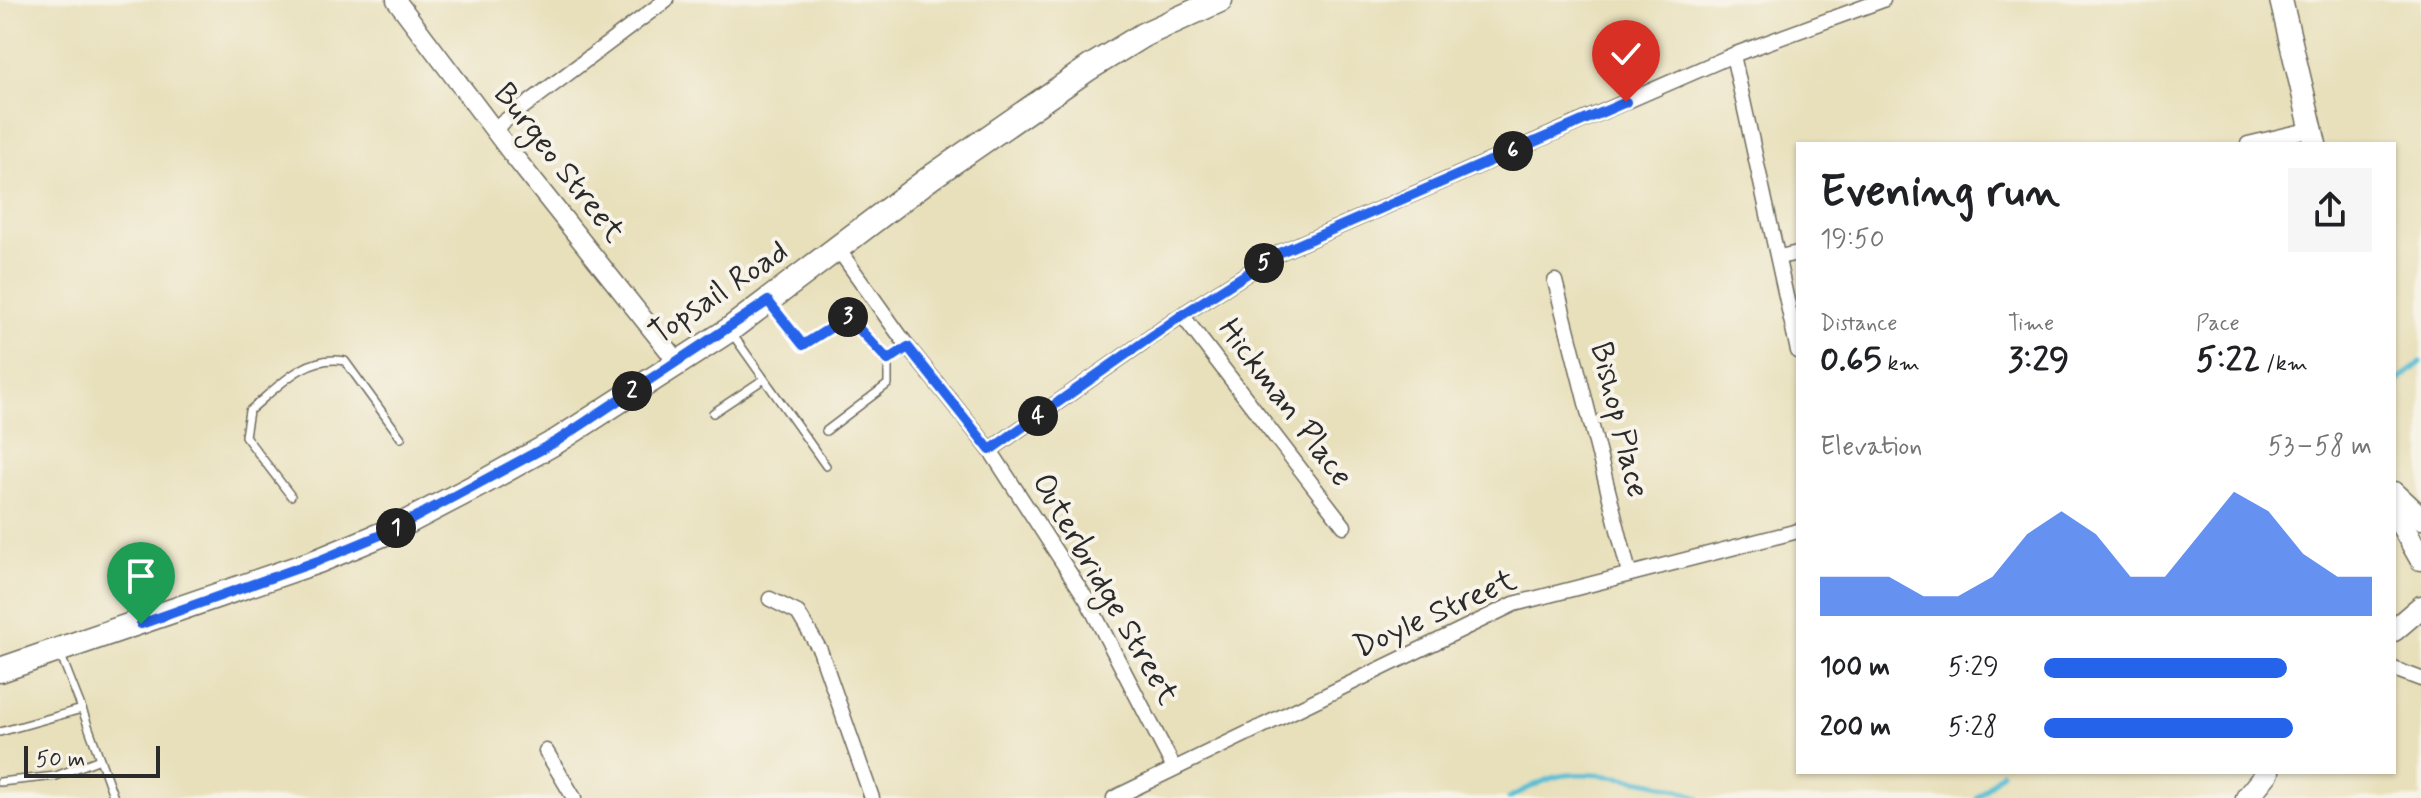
<!DOCTYPE html>
<meta charset="utf-8">
<style>
body{margin:0;font-family:Mynerve,sans-serif;background:#f6f6f6;color:#202124;height:100vh;display:flex;flex-direction:column;font-size:30px;white-space:nowrap}
*{box-sizing:border-box;margin:0}
p{font-size:26px;color:#757577}
.icon{flex:none;width:44px;height:44px;fill:none;stroke:currentColor;stroke-width:2;stroke-linecap:round;stroke-linejoin:round}
.map{position:relative;flex:1;overflow:hidden}
.details{position:absolute;left:1796px;top:142px;width:600px;height:632px;display:flex;flex-direction:column;background:#fff;border-radius:0px;box-shadow:0 2px 6px #0004}
.details>*{flex:none}
.scale{position:absolute;left:24px;bottom:20px;width:136px;box-sizing:border-box;padding-left:8px;border:4px solid #2b2b2b;border-top:0;font-size:22px;line-height:28px;white-space:nowrap;color:#2b2b2b;-webkit-text-stroke:6px #f7f3e8;paint-order:stroke}
.pin{position:absolute;display:grid;place-items:center;width:68px;height:68px;color:#fff;margin:-82px -34px;border-radius:50% 50% 50% 0;rotate:-45deg;box-shadow:0 0 8px #0007}
.pin .icon{rotate:45deg}
.km{position:absolute;width:40px;height:40px;margin:-20px;border-radius:50%;background:#222;color:#fff;font-size:22px;line-height:40px;text-align:center}
.round{display:grid;place-items:center;flex:none;width:84px;height:84px;border-radius:0px;background:#f6f6f6}
.headline{display:flex;align-items:center;justify-content:space-between;height:136px;padding:0 24px}
h1{font-size:44px;font-weight:700;line-height:60px}
.figures{display:grid;grid-template-columns:repeat(3,1fr);gap:12px;height:136px;padding:8px 24px}
.figures div{display:grid;align-content:center}
.figures b{font-size:34px;font-weight:700}
.figures small{font-size:22px;font-weight:400}
.figures p{font-size:22px}
.chart{height:224px;padding:16px 24px}
.chart p{display:flex;justify-content:space-between}
.chart svg{width:100%;height:144px;margin-top:8px;fill:#2563eb;opacity:.7}
ul{padding:0 24px;list-style:none;font-size:26px}
li{display:grid;grid-template-columns:128px 96px 1fr;align-items:center;height:60px}
li i{height:20px;border-radius:10px;background:#2563eb}
.map>svg:first-child{display:block}
.lines{fill:none;stroke-linecap:round;stroke-linejoin:round}
.stream{stroke:#56bed4;stroke-width:5}
.service-casing{stroke:#6d6a5d;stroke-width:10}
.minor-casing{stroke:#6d6a5d;stroke-width:17}
.tertiary-casing{stroke:#6d6a5d;stroke-width:21}
.secondary-casing{stroke:#6d6a5d;stroke-width:25}
.primary-casing{stroke:#6d6a5d;stroke-width:27}
.service{stroke:#fff;stroke-width:7}
.minor{stroke:#fff;stroke-width:14}
.tertiary{stroke:#fff;stroke-width:18}
.secondary{stroke:#fff;stroke-width:22}
.primary{stroke:#fff;stroke-width:24}
.route-casing{stroke:#fff;stroke-width:16}
.route{stroke:#2563eb;stroke-width:10}
.labels{text-anchor:middle;dominant-baseline:central;stroke-width:8;stroke-linejoin:round;paint-order:stroke}
.street-label{font-size:32px;fill:#2b2b2b;stroke:#f7f3e8}
</style>
<div class="map">
<svg width="2421" height="798" viewBox="0 0 2421 798">
<rect width="100%" height="100%" fill="#f7f3e8"/>
<filter id="ink" filterUnits="userSpaceOnUse"><feTurbulence type="fractalNoise" baseFrequency=".0125" numOctaves="2"/><feDisplacementMap in="SourceGraphic" scale="16" xChannelSelector="R" yChannelSelector="G"/><feConvolveMatrix kernelMatrix="1 2 1 2 8 2 1 2 1" color-interpolation-filters="sRGB"/></filter>
<filter id="wash" filterUnits="userSpaceOnUse"><feTurbulence type="fractalNoise" baseFrequency=".006" numOctaves="4" result="noise"/><feDisplacementMap in="SourceGraphic" scale="32" xChannelSelector="R" yChannelSelector="G"/><feGaussianBlur stdDeviation="1.8" result="paint"/><feColorMatrix in="noise" values="0 0 0 0 0 0 0 0 0 0 0 0 0 0 0 0 0 1.4 0 .05"/><feComposite in="paint" operator="in"/></filter>
<g filter="url(#wash)">
<rect width="100%" height="100%" fill="#e8e0bb"/>
<g class="lines">
<g class="stream">
<path d="M2394,385L2421,362"/>
<path d="M1508,798C1523,791 1539,782 1555,777C1587,769 1669,782 1698,798"/>
<path d="M1977,798L2002,772"/>
</g>
</g>
</g>
<g filter="url(#ink)">
<g class="lines">
<g class="service-casing">
<g id="service">
<path d="M769,303L803,345L848,317L888,360L908,347"/>
<path d="M733,335L826,466"/>
<path d="M713,413L764,379"/>
<path d="M826,431L888,384V360"/>
<path d="M291,496L245,436L249,411C278,387 305,354 345,361L401,438"/>
<path d="M82,709L114,798"/>
<path d="M0,732L82,709L60,653"/>
<path d="M0,782L56,776L100,759"/>
</g>
</g>
<g class="minor-casing">
<g id="minor">
<path d="M1733,55L1798,351"/>
<path d="M494,129L666,0"/>
<path d="M2248,144L2312,129"/>
<path d="M838,249L908,347L990,450L1087,600L1174,768"/>
<path d="M1779,257L1798,253"/>
<path d="M1555,281L1629,573"/>
<path d="M1182,315L1344,526"/>
<path d="M990,450L1182,315L1281,252L1733,55L1883,0"/>
<path d="M770,599L798,613L820,650L872,798"/>
<path d="M2394,669L2421,679"/>
<path d="M546,751L574,798"/>
<path d="M1114,798L1514,604L1798,531"/>
</g>
</g>
<g class="tertiary-casing">
<path id="tertiary" d="M396,0L513,155L677,361"/>
</g>
<g class="secondary-casing">
<g id="secondary">
<path d="M2281,0L2315,144"/>
<path d="M2394,493L2421,518"/>
<path d="M2394,511L2421,559"/>
<path d="M2394,630L2421,607"/>
<path d="M2247,798L2268,772"/>
</g>
</g>
<g class="primary-casing">
<path id="primary" d="M0,670L318,561L390,531L482,483L557,441L729,330L930,178L1089,68L1143,35L1220,0"/>
</g>
<use href="#service" class="service"/>
<use href="#minor" class="minor"/>
<use href="#tertiary" class="tertiary"/>
<use href="#secondary" class="secondary"/>
<use href="#primary" class="primary"/>
</g>
</g>
<g class="lines" filter="url(#ink)">
<g class="route-casing">
<path id="route" d="M141,624L318,561L390,531L557,441L768,301L803,345L848,317L888,360L908,347L990,450L1182,315L1281,252L1626,102"/>
</g>
<use href="#route" class="route"/>
</g>
<g class="labels">
<g class="street-label">
<text transform="translate(559 163) rotate(52)">Burgeo Street</text>
<text transform="translate(719 293) rotate(-34)">Topsail Road</text>
<text transform="translate(1285 403) rotate(53)">Hickman Place</text>
<text transform="translate(1619 420) rotate(76)">Bishop Place</text>
<text transform="translate(1105 589) rotate(60)">Outerbridge Street</text>
<text transform="translate(1435 614) rotate(-24)">Doyle Street</text>
</g>
</g>
</svg>
<div class="scale">50 m</div>
<div class="pin" style="left:141px;top:624px;background:#1e9e55"><svg class="icon" aria-label="arrive" viewBox="0 0 24 24"><path d="M6 21V4h12l-3 4 3 4H6"/></svg></div>
<div class="pin" style="left:1626px;top:102px;background:#d93025"><svg class="icon" aria-label="check" viewBox="0 0 24 24"><path d="M5 12l5 5 9-10"/></svg></div>
<b class="km" style="left:396px;top:528px">1</b>
<b class="km" style="left:632px;top:391px">2</b>
<b class="km" style="left:848px;top:317px">3</b>
<b class="km" style="left:1038px;top:416px">4</b>
<b class="km" style="left:1264px;top:263px">5</b>
<b class="km" style="left:1513px;top:151px">6</b>
<section class="details">
<div class="headline"><div><h1>Evening run</h1><p>19:50</p></div><a class="round"><svg class="icon" aria-label="share" viewBox="0 0 24 24"><path d="M12 15V3M7 8l5-5 5 5M5 13v7h14v-7"/></svg></a></div>
<div class="figures">
<div><p>Distance</p><b>0.65<small> km</small></b></div>
<div><p>Time</p><b>3:29</b></div>
<div><p>Pace</p><b>5:22<small> /km</small></b></div>
</div>
<div class="chart"><p><span>Elevation</span>53–58 m</p>
<svg viewBox="0 0 160 44" preserveAspectRatio="none"><path d="M0 44V32L10 32L20 32L30 38L40 38L50 32L60 19L70 12L80 19L90 32L100 32L110 19L120 6L130 12L140 25L150 32L160 32V44z"/></svg>
</div>
<ul>
<li><b>100 m</b>5:29<i style="width:74%"></i></li>
<li><b>200 m</b>5:28<i style="width:76%"></i></li>
</ul>
</section>
</div>
